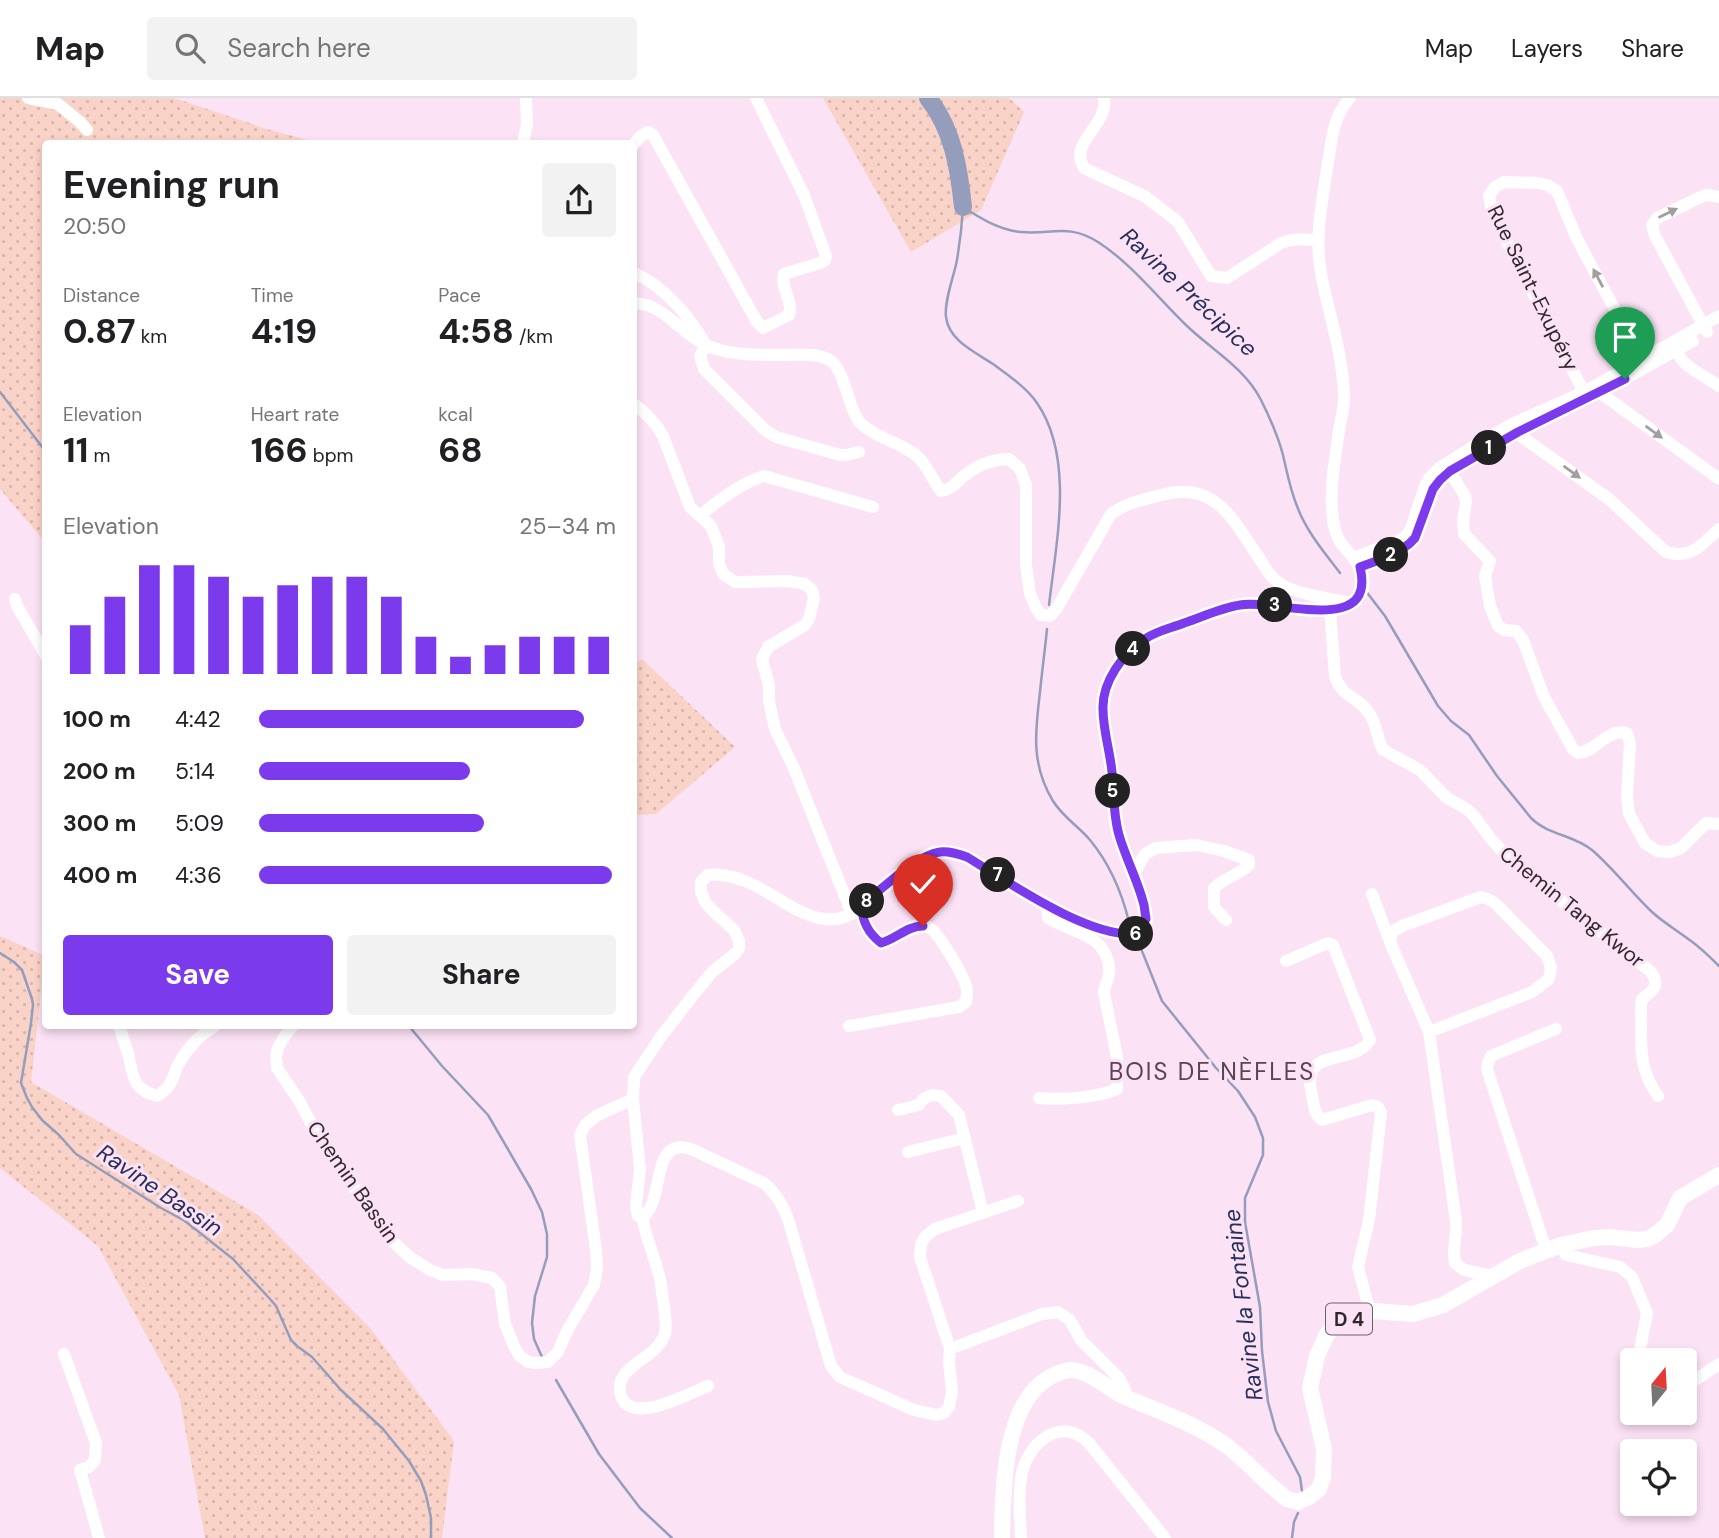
<!DOCTYPE html>
<meta charset="utf-8">
<style>
body{margin:0;font-family:"DM Sans",sans-serif;background:#f2f2f2;color:#202124;height:100vh;display:flex;flex-direction:column;font-size:26px;white-space:nowrap}
*{box-sizing:border-box;margin:0}
p{font-size:23px;color:#757577}
.icon{flex:none;width:38px;height:38px;fill:none;stroke:currentColor;stroke-width:2;stroke-linecap:round;stroke-linejoin:round}
.map{position:relative;flex:1;overflow:hidden}
.details{position:absolute;left:42px;top:42px;width:595px;height:889px;display:flex;flex-direction:column;background:#fff;border-radius:7px;box-shadow:0 4px 10px #0003}
.details>*{flex:none}
.needle{width:46px;rotate:18deg}
.controls{position:absolute;left:1620px;top:1250px;display:grid;gap:14px}
.controls a{display:grid;place-items:center;width:77px;height:77px;border-radius:7px;background:#fff;box-shadow:0 4px 10px #0003;font-size:35px}
.pin{position:absolute;display:grid;place-items:center;width:60px;height:60px;color:#fff;margin:-72px -30px;border-radius:50% 50% 50% 0;rotate:-45deg;box-shadow:0 0 7px #0007}
.pin .icon{rotate:45deg}
.km{position:absolute;width:35px;height:35px;margin:-18px;border-radius:50%;background:#222;color:#fff;font-size:19px;line-height:35px;text-align:center}
.round{display:grid;place-items:center;flex:none;width:74px;height:74px;border-radius:7px;background:#f2f2f2}
.summary{display:flex;align-items:center;justify-content:space-between;height:119px;padding:0 21px}
h1{font-size:38px;font-weight:700;line-height:52px}
.figures{display:grid;grid-template-columns:repeat(3,1fr);gap:10px;height:119px;padding:7px 21px}
.figures div{display:grid;align-content:center}
.figures b{font-size:35px;font-weight:700}
.figures small{font-size:19px;font-weight:400}
.figures p{font-size:19px}
.chart{height:196px;padding:14px 21px}
.chart p{display:flex;justify-content:space-between}
.chart svg{width:100%;height:126px;margin-top:7px;stroke:#7c3aed;stroke-width:6}
.action{display:flex;gap:14px;margin-top:auto;padding:14px 21px}
.action a{flex:1;height:80px;border-radius:7px;background:#7c3aed;color:#fff;font-size:28px;font-weight:700;line-height:80px;text-align:center}
.action a+a{background:#f2f2f2;color:#202124}
ul{padding:0 21px;list-style:none;font-size:23px}
li{display:grid;grid-template-columns:112px 84px 1fr;align-items:center;height:52px}
li i{height:18px;border-radius:9px;background:#7c3aed}
header{display:flex;align-items:center;gap:42px;box-sizing:border-box;height:98px;padding:0 35px;background:#fff;border-bottom:2px solid #e0e0e0}
header strong{font-size:33px}
nav{display:flex;gap:38px;margin-inline-start:auto;font-size:24px}
.search{width:490px;height:63px;background:#f2f2f2;display:flex;align-items:center;gap:18px;box-sizing:border-box;padding:0 24px;border-radius:7px;color:#757577;font-size:26px}
.map>svg:first-child{display:block}
.grass{fill:url(#grass-dots)}
.lines{fill:none;stroke-linecap:round;stroke-linejoin:round}
.stream{stroke:#959dbc;stroke-width:2.5}
.river{stroke:#959dbc;stroke-width:18}
.minor{stroke:#fff;stroke-width:12}
.major{stroke:#fff;stroke-width:16}
.oneway{fill:#a29ea1}
.route-casing{stroke:#fff;stroke-width:14}
.route{stroke:#7c3aed;stroke-width:9}
.labels{text-anchor:middle;dominant-baseline:central;stroke-width:6;stroke-linejoin:round;paint-order:stroke}
.shield{fill:#fce2f5;stroke:#6e606a;stroke-width:2}
.shield-label{font-size:19px;font-weight:bold;fill:#31282f}
.street-label{font-size:21px;fill:#31282f;stroke:#fce2f5}
.water-label{font-size:23px;font-style:italic;fill:#272f5a;stroke:#fce2f5}
.quarter-label{font-size:24px;letter-spacing:2px;fill:#594454;stroke:#fce2f5}
</style>
<header>
<strong>Map</strong>
<div class="search"><svg class="icon" aria-label="search" viewBox="0 0 24 24"><circle cx="10" cy="10" r="6"/><path d="M15 15l6 6"/></svg>Search here</div>
<nav><a>Map</a><a>Layers</a><a>Share</a></nav>
</header>
<div class="map">
<svg width="1719" height="1440" viewBox="0 0 1719 1440">
<defs>
<pattern id="grass-dots" width="8" height="8" patternUnits="userSpaceOnUse" patternTransform="scale(1.75)"><rect width="8" height="8" fill="#fad3c8"/><path d="M2 2h.1M6 6h.1" fill="none" stroke="#d7b5ac" stroke-width="1.8" stroke-linecap="round"/></pattern>
</defs>
<rect width="100%" height="100%" fill="#fce2f5"/>
<g class="grass">
<path d="M0,0H174L267,31L318,45L46,46L45,444L0,391Z"/>
<path d="M823,0H1009L1024,14L981,112L911,154Z"/>
<path d="M642,561L735,649L656,716L634,717V566Z"/>
<path d="M0,838L45,858L31,984L258,1117L370,1230L454,1343L442,1440H205L179,1297L98,1148L0,1070Z"/>
</g>
<g class="lines">
<g class="stream">
<path d="M0,294L46,354"/>
<path d="M1365,492L1385,518L1438,608L1451,623L1469,637L1497,678L1531,720C1548,737 1574,737 1592,752C1614,771 1631,794 1652,814C1664,825 1678,833 1691,843C1701,850 1710,859 1719,868"/>
<path d="M1049,507C1056,445 1075,360 1037,305C1027,290 1008,277 993,266C975,254 949,243 946,219C944,203 954,178 957,162C960,144 962,127 963,109C980,120 999,132 1021,134C1051,137 1068,125 1098,144C1132,166 1158,200 1187,228C1212,252 1245,270 1261,302C1270,320 1278,338 1283,357C1287,374 1290,391 1297,408C1306,433 1324,454 1340,475"/>
<path d="M1047,531C1045,552 1042,573 1040,594C1035,634 1031,667 1053,703C1063,719 1078,728 1090,742C1109,765 1122,795 1129,824"/>
<path d="M1138,843L1162,903L1216,970L1238,993L1255,1019L1263,1040V1057L1245,1100V1124L1260,1209L1262,1253L1268,1304L1276,1333L1300,1379L1302,1393"/>
<path d="M0,855L14,864L22,872L32,901L33,907L31,925L21,985L27,1000L32,1009L42,1022L59,1037L76,1056L161,1110L185,1123L233,1161L270,1201L276,1208L291,1242L297,1248L312,1259L341,1292L383,1331L409,1363L421,1383L426,1397L431,1420V1440"/>
<path d="M409,928L442,968L488,1017L531,1091L542,1114L547,1136V1159L535,1198L532,1225L534,1241L542,1259"/>
<path d="M556,1282L599,1356L640,1410L672,1440"/>
<path d="M1292,1440L1294,1424L1298,1415"/>
</g>
<path class="river" d="M928,0C953,31 959,71 963,109"/>
<g class="minor">
<path d="M28,0L58,6L80,24L87,32"/>
<path d="M1104,0C1109,27 1068,44 1084,70L1146,99L1178,124L1211,178L1227,180L1281,145C1294,140 1305,141 1318,143"/>
<path d="M523,46L527,26L526,0"/>
<path d="M634,46L641,38L648,34L653,37L757,224L763,230L789,217C794,204 780,190 784,176L820,165L825,162L826,158L804,97L756,0"/>
<path d="M634,175C663,188 688,216 704,244"/>
<path d="M634,205C641,206 648,206 654,210C672,219 687,238 706,247C729,258 760,257 786,257C799,257 815,255 828,261C845,270 847,306 858,322C868,336 899,345 913,355C927,364 931,381 941,393C953,391 956,384 965,377C978,367 992,361 1009,361L1020,371L1026,387V467L1030,496L1036,510L1041,517L1050,518L1057,510L1111,416C1125,405 1143,402 1161,397C1216,382 1233,422 1259,460C1266,471 1272,482 1284,488C1298,496 1335,502 1352,505"/>
<path d="M1707,234L1655,138L1652,127L1657,120L1703,98L1709,97L1719,99"/>
<path d="M706,247L700,258L704,271L765,332L776,339L840,357H846L859,354"/>
<path d="M1677,253C1682,269 1705,278 1719,288"/>
<path d="M1608,290L1693,243"/>
<path d="M1599,294L1719,381"/>
<path d="M1587,300L1513,157L1491,109L1489,98L1495,89L1504,84L1538,85L1547,87L1557,93L1577,141L1642,262"/>
<path d="M634,306C646,315 655,324 663,338L690,409L711,428L719,449V466L723,476L735,484L788,483L805,486L812,492L814,500L809,521L805,527L768,549L762,561L769,588V603L775,631L793,668L852,816"/>
<path d="M1515,329L1522,339L1609,401L1666,454C1691,462 1702,446 1719,431"/>
<path d="M1445,366L1465,398L1466,404L1463,423L1464,436L1490,463L1485,478L1490,508L1498,528L1504,532L1516,533L1523,542L1544,599L1573,651L1578,655C1597,654 1606,630 1627,635L1630,645L1627,698L1629,716L1645,745L1657,753L1670,754L1681,750L1706,725L1719,726"/>
<path d="M1425,410L1433,391L1440,382L1450,373L1518,334L1545,320"/>
<path d="M700,418C717,403 743,384 764,378L873,409"/>
<path d="M1354,460L1371,453L1396,445L1406,438L1411,431L1424,391L1429,380L1439,370L1477,346L1514,325L1584,294L1719,218"/>
<path d="M1361,469C1380,461 1405,457 1416,437"/>
<path d="M15,501L17,508L46,558"/>
<path d="M1330,512L1335,578C1341,599 1359,599 1369,615C1377,626 1377,641 1383,652L1420,672L1447,700L1467,711L1474,718L1491,741L1512,764L1650,873C1661,887 1654,892 1642,901L1641,907C1642,941 1636,968 1658,998"/>
<path d="M1134,776L1145,756L1156,750L1196,747L1224,753L1249,762V767C1239,777 1224,780 1214,790V809L1226,822"/>
<path d="M1372,796L1390,844"/>
<path d="M1286,863L1328,845L1333,847L1370,942C1353,970 1299,946 1312,997C1314,1007 1314,1016 1322,1022L1372,1007L1378,1009L1381,1015L1369,1122L1358,1169L1370,1214"/>
<path d="M119,928C122,937 125,946 128,955C133,976 132,992 157,998C174,987 171,981 179,965C188,950 199,937 215,928"/>
<path d="M293,928L284,939L278,950L276,958L277,970L300,1004L315,1033L378,1125L392,1143L411,1160L430,1172L443,1177L472,1176L492,1180L500,1189L505,1226L513,1246L519,1257L528,1264L537,1265L548,1264L558,1254L567,1233L594,1187L597,1171L596,1152L580,1037L585,1027L596,1018L633,1001"/>
<path d="M849,928L959,909L966,904C967,898 968,893 966,888C964,878 939,836 931,831C929,829 924,828 921,828C909,827 894,842 881,845C868,835 863,824 861,808"/>
<path d="M1429,934L1532,894L1549,881L1551,870L1547,858L1496,806L1488,801L1481,799L1402,828L1392,834L1390,844L1429,934L1456,1123C1457,1138 1452,1151 1455,1165L1464,1172L1493,1178"/>
<path d="M1039,1000C1061,1002 1097,1000 1117,991V959L1104,895C1104,885 1111,880 1109,869C1105,835 1071,835 1048,820L1047,807"/>
<path d="M898,1012L919,1007L923,1001L932,997L941,998L959,1017L983,1115"/>
<path d="M908,1054L965,1040"/>
<path d="M642,1119C646,1140 655,1160 660,1181C662,1190 662,1199 664,1208C665,1217 667,1226 665,1235C660,1255 635,1262 624,1277C620,1283 619,1291 621,1298C632,1328 689,1295 708,1288"/>
<path d="M1561,1147L1566,1157L1620,1169L1632,1179L1647,1215L1638,1262"/>
<path d="M1546,1152L1487,971L1488,965L1491,958L1556,931"/>
<path d="M950,1251L920,1159C920,1144 923,1139 935,1131L1018,1103"/>
<path d="M64,1256L96,1345L95,1362L89,1369L80,1372L99,1440"/>
<path d="M1685,1289L1719,1266"/>
<path d="M1125,1299V1291L1119,1280L1081,1242L1070,1222L1058,1214L1042,1216L950,1251L949,1264L952,1294L949,1309L944,1315L937,1317L914,1312L840,1279L831,1268L789,1124C783,1108 777,1096 764,1085L693,1052C690,1051 686,1049 682,1049C651,1049 664,1106 642,1119L638,1118L636,1108L640,1071L633,1001L634,979L660,940L691,900L712,874L736,855L739,850V843L734,832L713,813L705,804L701,794V784L708,777C723,775 742,781 756,788C788,805 828,841 861,808C879,793 917,757 939,754C949,753 958,756 967,759C1010,785 1087,840 1137,836C1140,831 1144,827 1145,822C1149,800 1121,750 1116,726C1112,708 1114,690 1112,673C1109,647 1099,619 1106,594C1120,546 1154,536 1197,521C1211,516 1227,508 1242,506C1254,505 1268,506 1279,508C1302,510 1351,523 1362,493C1370,472 1349,457 1339,442C1336,436 1334,428 1333,422C1329,391 1335,362 1339,332C1341,321 1344,311 1344,300C1343,254 1329,219 1321,175C1314,138 1323,100 1328,64C1332,41 1333,18 1350,0"/>
<path d="M1021,1440C1020,1420 1018,1401 1021,1380C1026,1347 1059,1316 1089,1345L1165,1440"/>
</g>
<path class="major" d="M1002,1440C1003,1392 1003,1305 1050,1279C1056,1276 1064,1272 1070,1272C1090,1272 1108,1292 1127,1300C1161,1314 1196,1326 1227,1348C1248,1364 1265,1385 1287,1401L1298,1404L1309,1399L1319,1391L1323,1379L1324,1351L1310,1290L1317,1258L1327,1236L1342,1223L1373,1213L1413,1216L1443,1207L1520,1163L1561,1147L1594,1140L1610,1139L1637,1142L1647,1141L1655,1137L1667,1127L1680,1100L1719,1077"/>
</g>
<defs><path id="oneway-solid" d="M-6-.8H1V-3.2L6.5 0L1 3.2V.8H-6Z" transform="scale(1.75)"/></defs>
<g class="oneway">
<use href="#oneway-solid" transform="translate(1668 115) rotate(-26)"/>
<use href="#oneway-solid" transform="translate(1598 180) rotate(-118)"/>
<use href="#oneway-solid" transform="translate(1654 334) rotate(36)"/>
<use href="#oneway-solid" transform="translate(1572 374) rotate(36)"/>
</g>
<g class="lines">
<g class="route-casing">
<path id="route" d="M923,828C907,828 896,841 881,845C868,835 863,824 861,808C879,793 917,757 940,754C949,753 958,756 967,759C1010,785 1088,840 1137,836L1146,821L1144,807C1138,783 1126,761 1119,737C1113,716 1114,696 1112,674C1110,653 1103,632 1103,611C1102,584 1123,555 1145,541C1156,533 1172,530 1184,525C1202,519 1221,510 1240,507C1275,500 1377,540 1360,469L1393,457L1409,446L1415,440L1433,391L1440,382L1450,373L1518,334L1625,281"/>
</g>
<use href="#route" class="route"/>
</g>
<g class="labels">
<rect class="shield" x="1326" y="1205.5" width="46" height="31" rx="5"/>
<g class="shield-label">
<text x="1349" y="1221">D 4</text>
</g>
<g class="street-label">
<text transform="translate(1533 190) rotate(64)">Rue Saint-Exupéry</text>
<text transform="translate(1572 809) rotate(39)">Chemin Tang Kwor</text>
<text transform="translate(353 1084) rotate(55)">Chemin Bassin</text>
</g>
<g class="water-label">
<text transform="translate(1189 194) rotate(43)">Ravine Précipice</text>
<text transform="translate(160 1092) rotate(34)">Ravine Bassin</text>
<text transform="translate(1243 1207) rotate(-97)">Ravine la Fontaine</text>
</g>
<g class="quarter-label">
<text x="1212" y="973">BOIS DE NÈFLES</text>
</g>
</g>
</svg>
<div class="controls">
<a><svg class="needle" viewBox="-14 -14 28 28"><path d="M0-13l5 13h-10z" fill="#e53935"/><path d="M0 13l5-13h-10z" fill="#757577"/></svg></a>
<a><svg class="icon" aria-label="locate" viewBox="0 0 24 24"><circle cx="12" cy="12" r="6"/><path d="M12 2v4M12 18v4M2 12h4M18 12h4"/></svg></a>
</div>
<div class="pin" style="left:1625px;top:281px;background:#1e9e55"><svg class="icon" aria-label="arrive" viewBox="0 0 24 24"><path d="M6 21V4h12l-3 4 3 4H6"/></svg></div>
<div class="pin" style="left:923px;top:828px;background:#d93025"><svg class="icon" aria-label="check" viewBox="0 0 24 24"><path d="M5 12l5 5 9-10"/></svg></div>
<b class="km" style="left:1489px;top:350px">1</b>
<b class="km" style="left:1391px;top:457px">2</b>
<b class="km" style="left:1275px;top:507px">3</b>
<b class="km" style="left:1133px;top:551px">4</b>
<b class="km" style="left:1113px;top:693px">5</b>
<b class="km" style="left:1136px;top:836px">6</b>
<b class="km" style="left:998px;top:777px">7</b>
<b class="km" style="left:867px;top:803px">8</b>
<section class="details">
<div class="summary"><div><h1>Evening run</h1><p>20:50</p></div><a class="round"><svg class="icon" aria-label="share" viewBox="0 0 24 24"><path d="M12 15V3M7 8l5-5 5 5M5 13v7h14v-7"/></svg></a></div>
<div class="figures">
<div><p>Distance</p><b>0.87<small> km</small></b></div>
<div><p>Time</p><b>4:19</b></div>
<div><p>Pace</p><b>4:58<small> /km</small></b></div>
</div>
<div class="figures">
<div><p>Elevation</p><b>11<small> m</small></b></div>
<div><p>Heart rate</p><b>166<small> bpm</small></b></div>
<div><p>kcal</p><b>68</b></div>
</div>
<div class="chart"><p><span>Elevation</span>25–34 m</p>
<svg viewBox="0 0 160 44" preserveAspectRatio="none"><path d="M5 44V27M15 44V17M25 44V6M35 44V6M45 44V10M55 44V17M65 44V13M75 44V10M85 44V10M95 44V17M105 44V31M115 44V38M125 44V34M135 44V31M145 44V31M155 44V31"/></svg>
</div>
<ul>
<li><b>100 m</b>4:42<i style="width:91%"></i></li>
<li><b>200 m</b>5:14<i style="width:59%"></i></li>
<li><b>300 m</b>5:09<i style="width:63%"></i></li>
<li><b>400 m</b>4:36<i style="width:99%"></i></li>
</ul>
<div class="action"><a>Save</a><a>Share</a></div>
</section>
</div>
